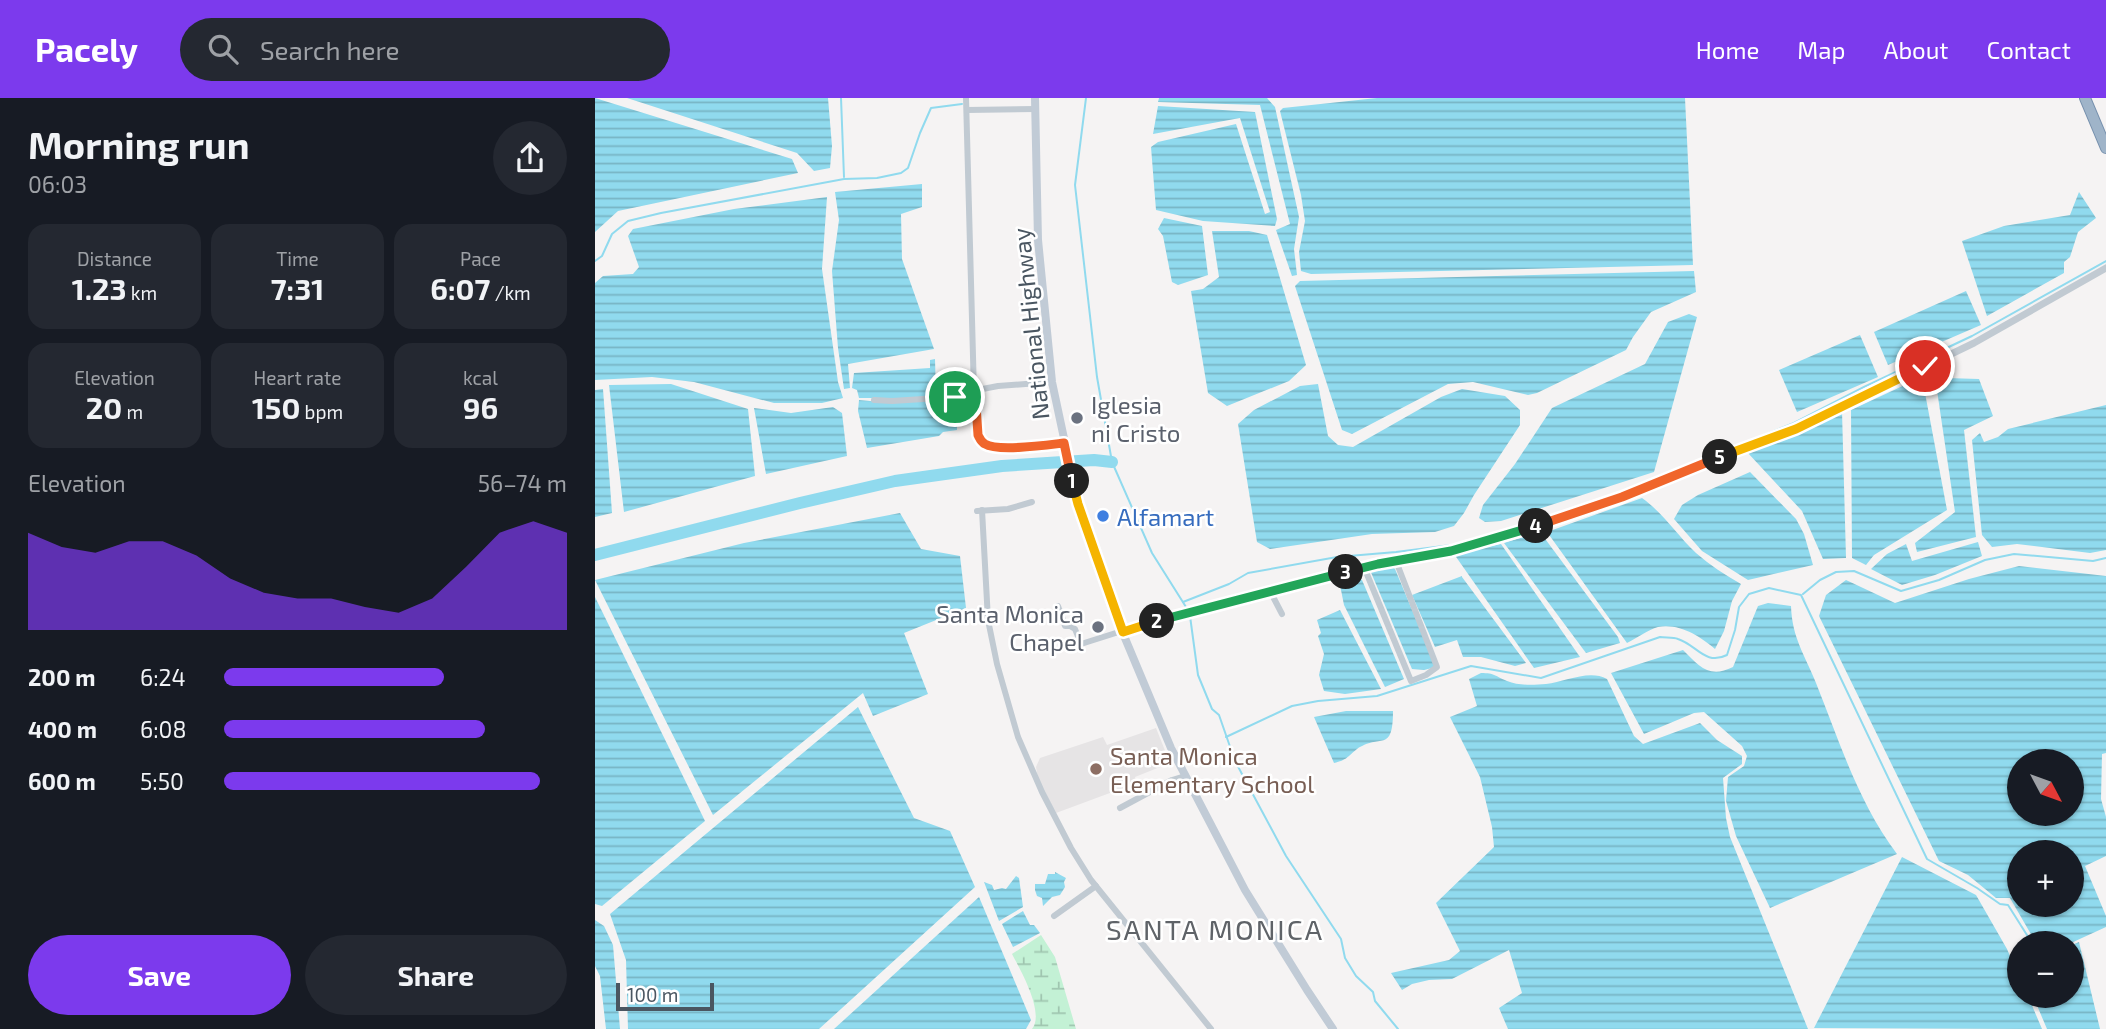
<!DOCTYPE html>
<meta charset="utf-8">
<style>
body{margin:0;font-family:"Exo 2",sans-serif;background:#242831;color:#f1f3f6;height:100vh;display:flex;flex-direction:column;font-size:26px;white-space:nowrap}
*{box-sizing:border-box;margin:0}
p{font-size:23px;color:#9ea1a6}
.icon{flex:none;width:38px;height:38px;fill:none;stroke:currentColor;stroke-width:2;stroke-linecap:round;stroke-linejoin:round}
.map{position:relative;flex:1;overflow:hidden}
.panel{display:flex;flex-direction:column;background:#171b24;width:595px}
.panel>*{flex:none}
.needle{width:46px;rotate:131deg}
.fabs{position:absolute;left:1412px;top:651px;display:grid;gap:14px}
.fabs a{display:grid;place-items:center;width:77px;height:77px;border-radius:50%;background:#171b24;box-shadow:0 2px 5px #0004;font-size:35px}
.scale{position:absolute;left:21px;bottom:18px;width:98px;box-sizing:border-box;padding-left:7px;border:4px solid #4a5661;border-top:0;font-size:19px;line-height:24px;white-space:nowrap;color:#4a5661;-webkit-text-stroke:5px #fff;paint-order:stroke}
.pin{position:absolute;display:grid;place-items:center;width:60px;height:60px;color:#fff;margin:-30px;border:4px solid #fff;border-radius:50%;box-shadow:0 2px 7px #0007}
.km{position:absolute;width:35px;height:35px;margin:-18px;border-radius:50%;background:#222;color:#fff;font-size:19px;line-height:35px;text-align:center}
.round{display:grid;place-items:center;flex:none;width:74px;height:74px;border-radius:37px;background:#242831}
.overview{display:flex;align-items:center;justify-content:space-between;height:119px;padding:0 28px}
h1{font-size:38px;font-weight:700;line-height:52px}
.stats{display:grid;grid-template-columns:repeat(3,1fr);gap:10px;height:119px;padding:7px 28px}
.stats div{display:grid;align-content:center;border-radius:18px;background:#242831;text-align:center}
.stats b{font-size:30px;font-weight:700}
.stats small{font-size:19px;font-weight:400}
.stats p{font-size:19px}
.chart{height:196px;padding:14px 28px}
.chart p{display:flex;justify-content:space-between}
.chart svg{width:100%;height:126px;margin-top:7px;fill:#7c3aed;opacity:.7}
.primary-button{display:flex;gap:14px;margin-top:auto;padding:14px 28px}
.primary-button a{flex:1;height:80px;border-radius:42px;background:#7c3aed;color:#fff;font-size:28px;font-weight:700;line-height:80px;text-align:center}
.primary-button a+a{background:#242831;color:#f1f3f6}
ul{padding:0 28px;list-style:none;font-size:23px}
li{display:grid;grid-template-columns:112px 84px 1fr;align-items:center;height:52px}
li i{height:18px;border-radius:9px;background:#7c3aed}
header{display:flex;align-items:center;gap:42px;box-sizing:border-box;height:98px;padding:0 35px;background:#7c3aed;color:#fff}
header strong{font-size:33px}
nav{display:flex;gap:38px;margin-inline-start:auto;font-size:24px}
.search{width:490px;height:63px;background:#242831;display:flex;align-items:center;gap:18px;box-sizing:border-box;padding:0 24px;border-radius:38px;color:#9ea1a6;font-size:26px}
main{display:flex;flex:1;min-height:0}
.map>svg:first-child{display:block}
.education{fill:#e6e4e5}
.wetland{fill:url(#wetland-marsh)}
.water{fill:url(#water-rules);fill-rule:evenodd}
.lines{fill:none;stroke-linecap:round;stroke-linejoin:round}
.stream{stroke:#90daee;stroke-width:2}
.river{stroke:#90daee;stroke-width:12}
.trunk-casing{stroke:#7690ad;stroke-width:12}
.minor{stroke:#c1cad2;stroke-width:6}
.tertiary{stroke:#c1cad2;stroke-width:7}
.secondary{stroke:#c1cbd6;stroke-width:8}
.trunk{stroke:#9fb4c9;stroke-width:10}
.split-1-casing{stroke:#fff;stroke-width:14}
.split-2-casing{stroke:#fff;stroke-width:14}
.split-3-casing{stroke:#fff;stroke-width:14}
.split-4-casing{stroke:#fff;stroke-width:14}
.split-5-casing{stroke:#fff;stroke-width:14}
.split-6-casing{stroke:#fff;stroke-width:14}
.split-1{stroke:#f0652b;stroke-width:9}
.split-2{stroke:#f5b400;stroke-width:9}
.split-3{stroke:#22a559;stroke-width:9}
.split-4{stroke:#22a559;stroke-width:9}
.split-5{stroke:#f0652b;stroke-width:9}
.split-6{stroke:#f5b400;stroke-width:9}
.worship-dot{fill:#6b7280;stroke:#fff;stroke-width:2.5}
.shop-dot{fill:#3f7fe0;stroke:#fff;stroke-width:2.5}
.education-dot{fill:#8d6e63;stroke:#fff;stroke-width:2.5}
.labels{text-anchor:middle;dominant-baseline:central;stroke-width:5;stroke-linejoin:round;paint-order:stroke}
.street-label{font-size:24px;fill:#4a5661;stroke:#fff}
.worship-label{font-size:24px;fill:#5b616d;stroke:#fff;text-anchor:start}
.shop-label{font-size:24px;fill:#366cbe;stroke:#fff;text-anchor:start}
.education-label{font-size:24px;fill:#785e54;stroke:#fff;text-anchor:start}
.quarter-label{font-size:28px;letter-spacing:2px;fill:#5f6368;stroke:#fff}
</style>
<header>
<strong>Pacely</strong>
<div class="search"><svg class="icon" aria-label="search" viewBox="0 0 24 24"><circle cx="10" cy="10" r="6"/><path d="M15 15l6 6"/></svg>Search here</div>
<nav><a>Home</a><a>Map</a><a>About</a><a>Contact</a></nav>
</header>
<main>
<section class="panel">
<div class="overview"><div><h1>Morning run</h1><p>06:03</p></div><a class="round"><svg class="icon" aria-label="share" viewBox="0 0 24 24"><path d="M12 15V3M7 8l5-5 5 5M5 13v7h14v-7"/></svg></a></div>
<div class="stats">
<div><p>Distance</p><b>1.23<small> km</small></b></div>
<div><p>Time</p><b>7:31</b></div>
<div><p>Pace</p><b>6:07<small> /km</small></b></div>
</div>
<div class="stats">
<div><p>Elevation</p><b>20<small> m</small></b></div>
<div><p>Heart rate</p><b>150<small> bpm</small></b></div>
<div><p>kcal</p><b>96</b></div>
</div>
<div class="chart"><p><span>Elevation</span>56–74 m</p>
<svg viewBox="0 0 160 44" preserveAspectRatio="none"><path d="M0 44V10L10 15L20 17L30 13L40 13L50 18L60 26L70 31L80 33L90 33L100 36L110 38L120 33L130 22L140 10L150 6L160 10V44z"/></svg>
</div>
<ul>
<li><b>200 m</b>6:24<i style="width:64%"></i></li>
<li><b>400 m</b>6:08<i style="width:76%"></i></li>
<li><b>600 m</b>5:50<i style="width:92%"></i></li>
</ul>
<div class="primary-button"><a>Save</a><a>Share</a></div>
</section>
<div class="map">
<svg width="1511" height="931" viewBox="0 0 1511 931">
<defs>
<pattern id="wetland-marsh" width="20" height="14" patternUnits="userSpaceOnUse" patternTransform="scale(1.75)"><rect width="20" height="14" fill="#c3f1d5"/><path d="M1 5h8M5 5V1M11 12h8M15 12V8" fill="none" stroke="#a0c6b0"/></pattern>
<pattern id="water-rules" width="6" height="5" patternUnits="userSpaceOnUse" patternTransform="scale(1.75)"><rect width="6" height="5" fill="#90daee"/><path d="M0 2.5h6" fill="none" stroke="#78b4c4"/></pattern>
</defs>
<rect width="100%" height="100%" fill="#f5f3f3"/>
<path class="education" d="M561,630L575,665L540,679L541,683L531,689L461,715L443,681L441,669L445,660L508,639L512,647Z"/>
<path class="wetland" d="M446,837L460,859L481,931H437C450,915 426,873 417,856Z"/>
<g class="water">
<path d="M0,0L197,61L203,75L23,113L0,134Z"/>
<path d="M32,0H233L237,48L235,70L219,73L202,55Z"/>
<path d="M564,0H672L680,9L704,119L699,151L702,177L697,178L681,132L695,126L665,7L563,4Z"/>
<path d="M782,0H1090L1098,167L716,176L706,173L704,154L710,123L706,97L685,13L688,10Z"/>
<path d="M563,8L660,14L682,121L680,128L608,123L561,112L556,49L563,44L641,26L670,116L675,114L645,20L558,36Z"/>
<path d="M327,86V109L306,116L307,161L339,251L253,266L255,290L249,291L243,250L237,173L244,122L240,94Z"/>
<path d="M1484,94L1501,120L1483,134L1475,159L1469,164V175L1392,218L1367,143L1409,128L1475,117Z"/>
<path d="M232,99L227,171L243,284L248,300L227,305H179L99,284L57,279L0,282V185L8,178L38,176L44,169L33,138L38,131L139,111Z"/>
<path d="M569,120L607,128L613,177L583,187L577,184L568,138L563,131Z"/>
<path d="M617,133H654L672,137L711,267L694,283L632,308L613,295L596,193L608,191L624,179Z"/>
<path d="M1099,173L1101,194L1056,214L1038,239L1031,252L942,295L933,297L878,284L853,286L757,336L747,332L700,188L705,183Z"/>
<path d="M1371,193L1386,227L1293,267L1279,234Z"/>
<path d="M1094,216L1102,219L1059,374L906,423L890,424L884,420L888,407L920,366L957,310L1050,266L1073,224Z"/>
<path d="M1265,237L1283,279L1202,314L1184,272Z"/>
<path d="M340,261L341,297L317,300H264L262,292L257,290L259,275L335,270V262Z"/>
<path d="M1347,271L1351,280L1384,281L1398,318L1369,332L1381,439L1322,454L1320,445L1360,414L1339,272Z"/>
<path d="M1327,279L1352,412L1279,457L1271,467L1257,460L1256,312Z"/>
<path d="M76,286L153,311L160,378L29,414L14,287Z"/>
<path d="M723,286L733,338L743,347L758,349L846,299L867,291L910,298L925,312V327L879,397L869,415L859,428L840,434L777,436L675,451L662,444L643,326L659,312L705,288Z"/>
<path d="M8,291L17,415L0,419V292Z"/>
<path d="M361,301L362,332L348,334L344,338L272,350L263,313L264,302L297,305Z"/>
<path d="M1511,307V452L1495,455L1422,446L1397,449L1387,437L1377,342L1385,335L1389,344L1403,339L1413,331Z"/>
<path d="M238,309L247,315L252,358L171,376L159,310L196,315Z"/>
<path d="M1247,313L1251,460L1228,461L1207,413L1152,354L1199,336Z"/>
<path d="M1155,374L1201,421L1209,436L1218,467L1153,482L1107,453L1079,421L1087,407L1103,397Z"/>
<path d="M1047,400C1068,415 1082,437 1101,455C1115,467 1130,477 1146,486L1137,503L1129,533L1120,551C1105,538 1084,525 1063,529C1053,532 1042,540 1032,545L952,434Z"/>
<path d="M305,415L326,451L365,458L371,510L309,535L333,596L278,618L268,595L118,717L0,482L149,445Z"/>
<path d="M945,434L1023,539L1025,545L991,555L909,445Z"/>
<path d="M1383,444L1387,458L1340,477L1307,487L1276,471L1292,456L1311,446L1317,463Z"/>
<path d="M906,446L985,559L939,570L859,456Z"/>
<path d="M796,467L800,471L841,569L829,572L817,571L775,472Z"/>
<path d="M1424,468L1511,478V655L1507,656L1506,701L1511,719V758L1490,768L1511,818V829L1476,845H1441L1415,800H1401L1373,777L1344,763L1224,518L1231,497L1251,482L1300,505L1374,481ZM1477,663V716H1424V663ZM1477,754V807H1424V754Z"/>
<path d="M761,478L767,482L809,581L790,589L749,507L744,482Z"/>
<path d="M867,478V479L931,565L920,568L886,559H868L862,542L840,549L817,497Z"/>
<path d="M0,499L110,723L7,808L0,806Z"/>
<path d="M1173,505L1196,508C1197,540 1210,557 1221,585C1245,645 1263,704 1302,756L1175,810L1141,738L1131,703L1133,679L1149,668L1152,658L1147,648L1109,614L1099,615L1049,636L1016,575L1088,552C1104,568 1114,581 1138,569L1163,508Z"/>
<path d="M745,512L786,591L750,596L729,593L724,577L729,556L723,538L726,535L722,522Z"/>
<path d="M886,575C900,575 900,578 912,583C924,588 939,587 951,586C970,584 994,571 1012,581L1039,638L1048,646L1105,625L1122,642L1147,658V666L1128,680L1131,720L1135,739L1213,931H913L904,910L927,895L914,852L857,881L834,882L817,886L807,892L796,875L854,862L865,853L841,805L899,749L897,729L885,679L855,619L882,608L874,581Z"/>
<path d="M263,609L319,720L355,733L380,789L224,931H33L31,862L15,816Z"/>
<path d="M751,613H798C798,656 785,635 762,651C752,659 752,662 739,665L719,619Z"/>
<path d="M1307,759L1381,797L1412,851L1424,879V898H1433L1447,931L1219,930Z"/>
<path d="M460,774L471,780L469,784L470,789L465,797L457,799L448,808L447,800L442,798L440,792V786H450L453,776H460Z"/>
<path d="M421,778L424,780L428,809L404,823L389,784L397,787L399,792L407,790L411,791Z"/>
<path d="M384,799L436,922L431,931H239Z"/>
<path d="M428,813L435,827H439L445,835L418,849L407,826Z"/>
<path d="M0,822L9,828L18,847L25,931H11L5,878L0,868Z"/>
<path d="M1484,844L1505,931H1452L1438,898H1477V847Z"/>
</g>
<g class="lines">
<g class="stream">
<path d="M246,0L249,79"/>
<path d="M491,0L480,87L502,279L517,364L557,455L591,509"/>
<path d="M0,163L7,158L17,136L33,123L66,115L249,81L282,80L306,75L313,70L325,35L336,10L367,6"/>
<path d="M1208,496L1225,482L1241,474L1259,473L1306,493L1344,482L1390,462L1419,456L1498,463L1511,460"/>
<path d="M588,504L634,486L653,475L742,459L801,454L872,445L910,434L1025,395L1199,325L1269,289L1377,238L1511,163"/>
<path d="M595,518L603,577L617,611L624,617L640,663L691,758L746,841L750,860L761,878L778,894L780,903L803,931"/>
<path d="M631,639L697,608L723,603L782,598L876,568L946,580L1065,539C1070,540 1078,539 1083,541C1102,547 1110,568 1132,557L1140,532L1144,509L1154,496L1174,490L1206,497L1332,761L1382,790L1405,806L1413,807L1437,845"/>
</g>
<path class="river" d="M0,457L205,405L300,383L407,368L499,362L517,364"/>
<g class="trunk-casing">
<path id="trunk" d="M1490,0L1511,50"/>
</g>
<g class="minor">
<path d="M371,0L379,295L383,337C385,342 385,344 390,346C403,354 452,347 469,345"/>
<path d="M372,12L440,11"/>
<path d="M279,302L297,303L360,299L372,294L403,288L457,284"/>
<path d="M387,412L393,522L402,566L423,639L447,694L476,750L496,782L616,931"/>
<path d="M382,413L413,411L437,404"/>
<path d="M769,469L816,583L831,577L842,569L801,463"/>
<path d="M675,493L687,516"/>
<path d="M463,508L470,528H475L480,531L486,546L527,533"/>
<path d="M525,710L577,682L590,678"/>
<path d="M459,818L501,788"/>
</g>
<path class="tertiary" d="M528,534L572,519L783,465L856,453L918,436L1027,399L1201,331L1379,245L1511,170"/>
<path class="secondary" d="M440,0L443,142L457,284L483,406L527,533L576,650L650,792L712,892L738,931"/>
<use href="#trunk" class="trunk"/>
</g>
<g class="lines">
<g class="split-1-casing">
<path id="split-1" d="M360,299L380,292L383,337C385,341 386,344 390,346C403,354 452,347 469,345L477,383"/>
</g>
<g class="split-2-casing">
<path id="split-2" d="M477,383L483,406L528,534L562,523"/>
</g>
<g class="split-3-casing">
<path id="split-3" d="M562,523L751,474"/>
</g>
<g class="split-4-casing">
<path id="split-4" d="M751,474L783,466L856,453L941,428"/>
</g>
<g class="split-5-casing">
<path id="split-5" d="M941,428L1027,399L1125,359"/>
</g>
<g class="split-6-casing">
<path id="split-6" d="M1125,359L1201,331L1330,268"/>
</g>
<use href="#split-1" class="split-1"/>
<use href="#split-2" class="split-2"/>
<use href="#split-3" class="split-3"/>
<use href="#split-4" class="split-4"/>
<use href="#split-5" class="split-5"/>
<use href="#split-6" class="split-6"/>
</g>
<g class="worship-dot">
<circle cx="482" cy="320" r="7"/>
<circle cx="503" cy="529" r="7"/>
</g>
<circle class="shop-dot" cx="508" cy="418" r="7"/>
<circle class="education-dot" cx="501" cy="671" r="7"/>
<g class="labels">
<g class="street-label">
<text transform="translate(435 226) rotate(-96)">National Highway</text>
</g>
<g class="worship-label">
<text x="496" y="306">Iglesia<tspan x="496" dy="28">ni Cristo</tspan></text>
<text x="489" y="515" text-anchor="end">Santa Monica<tspan x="489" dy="28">Chapel</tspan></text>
</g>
<g class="shop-label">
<text x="522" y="418">Alfamart</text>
</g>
<g class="education-label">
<text x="515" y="657">Santa Monica<tspan x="515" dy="28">Elementary School</tspan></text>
</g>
<g class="quarter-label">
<text x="620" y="831">SANTA MONICA</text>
</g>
</g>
</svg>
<div class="fabs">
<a><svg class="needle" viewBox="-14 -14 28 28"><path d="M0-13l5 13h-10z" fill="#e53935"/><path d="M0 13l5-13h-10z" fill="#9ea1a6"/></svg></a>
<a>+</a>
<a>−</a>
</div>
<div class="scale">100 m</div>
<div class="pin" style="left:360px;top:299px;background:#1e9e55"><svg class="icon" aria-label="arrive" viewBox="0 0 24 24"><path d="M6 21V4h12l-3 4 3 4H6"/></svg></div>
<div class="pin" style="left:1330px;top:268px;background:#d93025"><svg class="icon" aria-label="check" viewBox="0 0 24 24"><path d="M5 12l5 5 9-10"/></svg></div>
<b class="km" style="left:477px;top:383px">1</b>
<b class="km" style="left:562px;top:523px">2</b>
<b class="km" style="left:751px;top:474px">3</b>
<b class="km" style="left:941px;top:428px">4</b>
<b class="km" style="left:1125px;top:359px">5</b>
</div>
</main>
